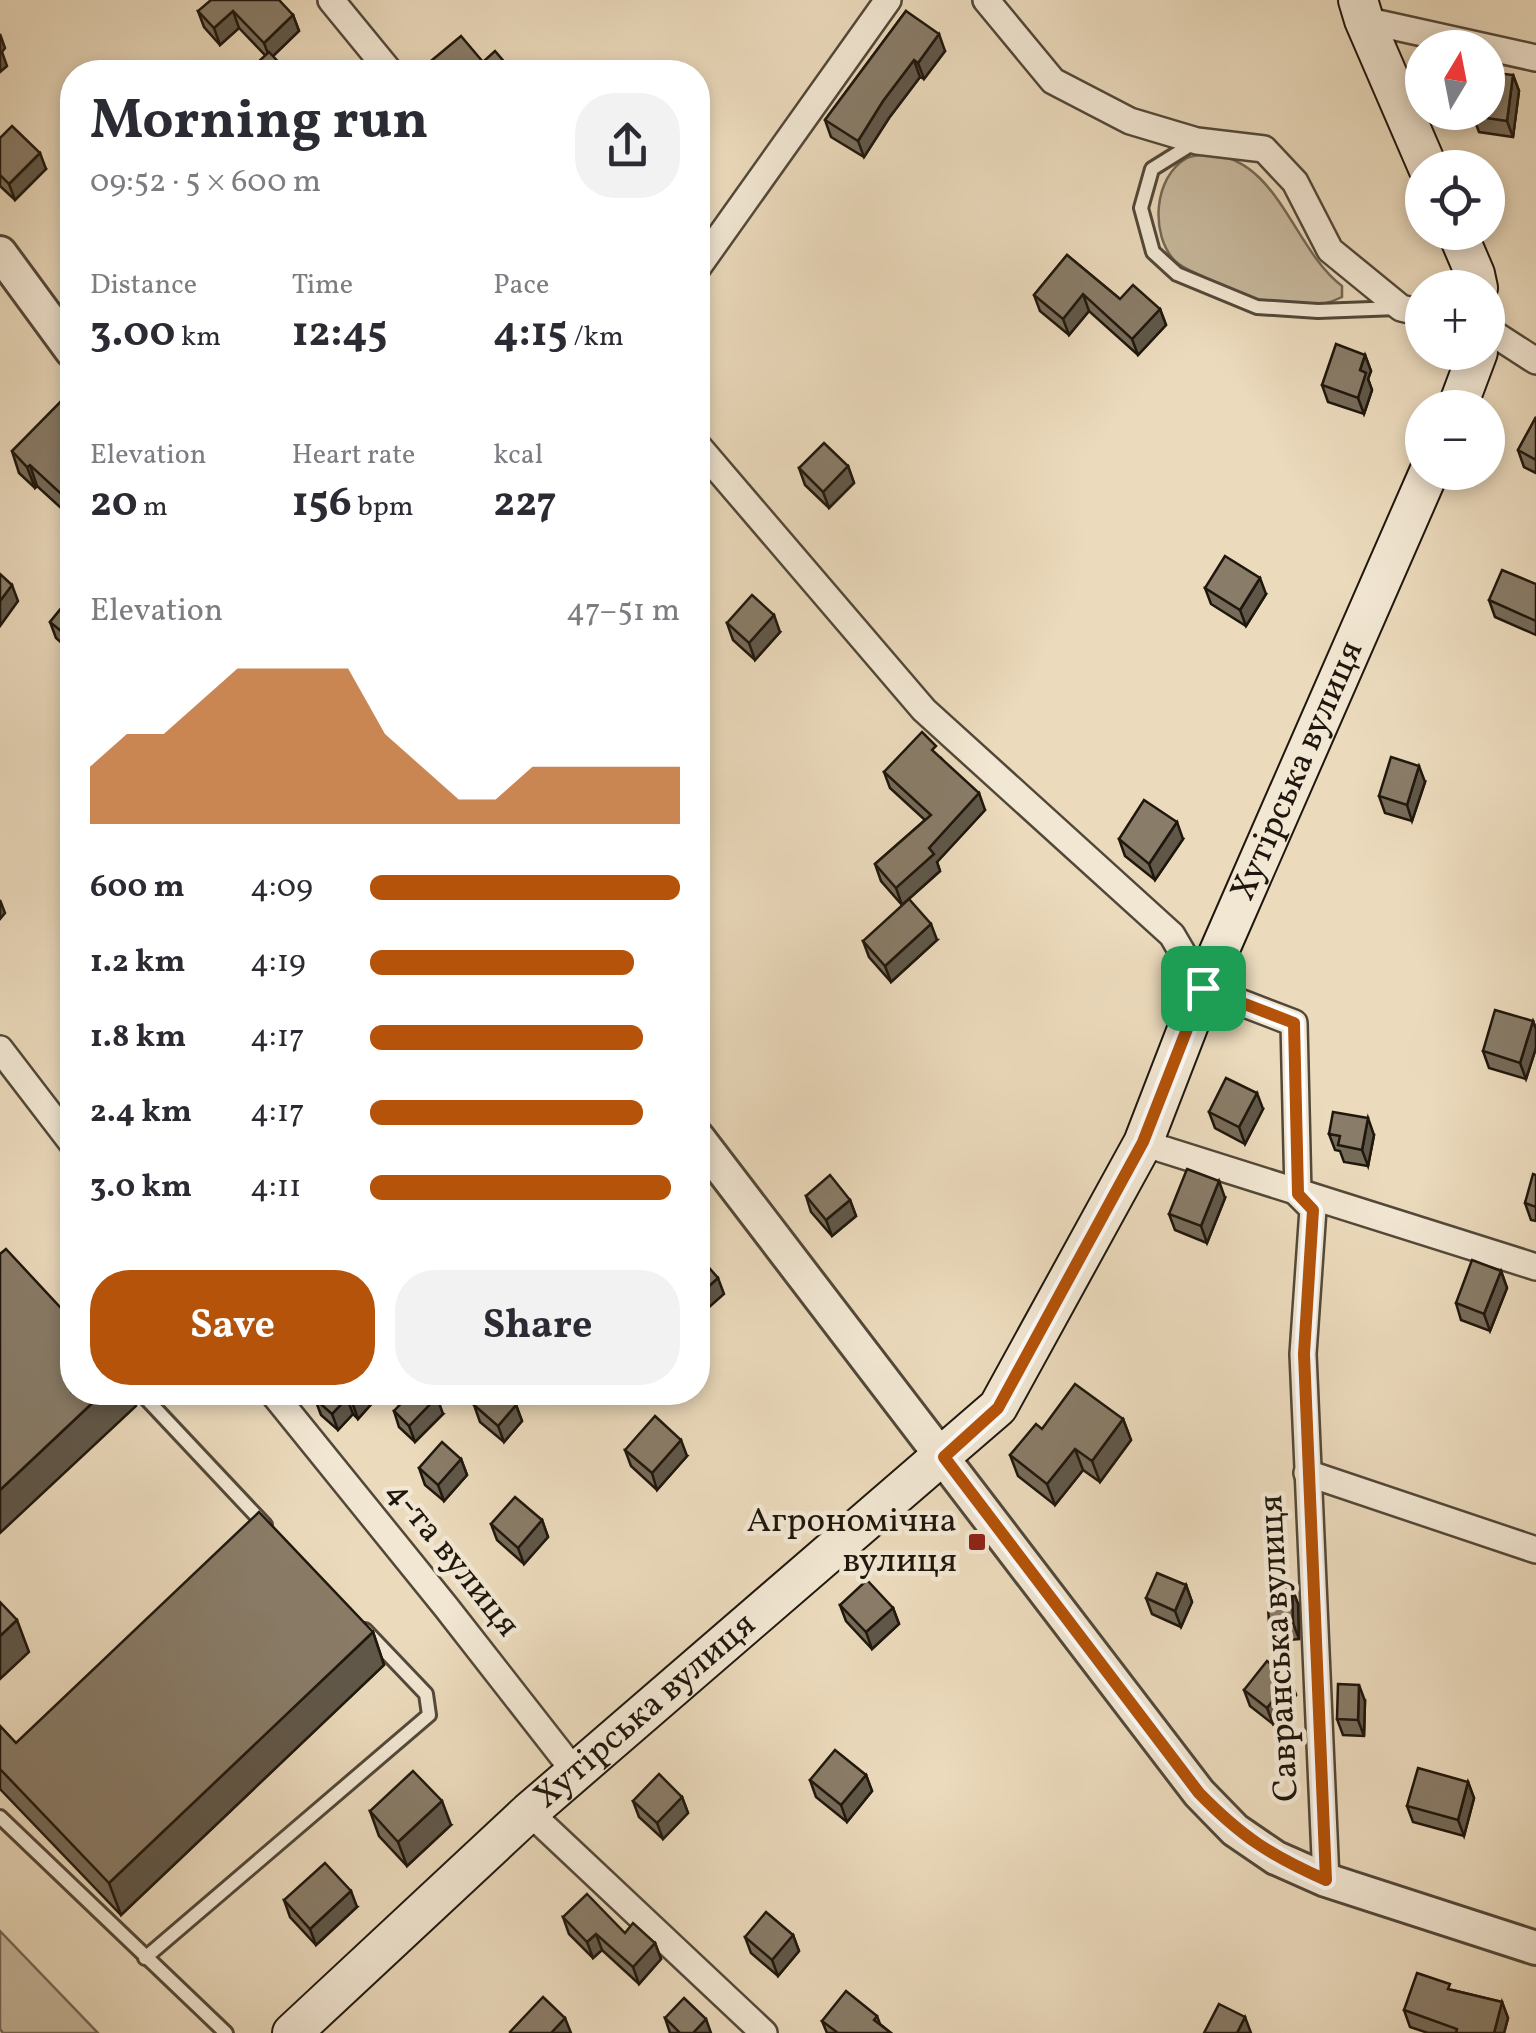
<!DOCTYPE html>
<meta charset="utf-8">
<style>
body{margin:0;font-family:Vollkorn,serif;background:#f2f2f3;color:#2b2b33;height:100vh;display:flex;flex-direction:column;font-size:38px;white-space:nowrap}
*{box-sizing:border-box;margin:0}
p{font-size:32px;color:#7c7c81}
.icon{flex:none;width:55px;height:55px;fill:none;stroke:currentColor;stroke-width:2;stroke-linecap:round;stroke-linejoin:round}
.map{position:relative;flex:1;overflow:hidden}
.details{position:absolute;left:60px;top:60px;width:650px;height:1345px;display:flex;flex-direction:column;background:#fff;border-radius:40px;box-shadow:0 5px 15px #0003}
.details>*{flex:none}
.needle{width:65px;rotate:10deg}
.buttons{position:absolute;left:1405px;top:30px;display:grid;gap:20px}
.buttons a{display:grid;place-items:center;width:100px;height:100px;border-radius:50%;background:#fff;box-shadow:0 5px 15px #0003;font-size:50px}
.pin{position:absolute;display:grid;place-items:center;width:85px;height:85px;color:#fff;margin:-42px;border-radius:20px;box-shadow:0 5px 15px #0006}
.round{display:grid;place-items:center;flex:none;width:105px;height:105px;border-radius:40px;background:#f2f2f3}
.head{display:flex;align-items:center;justify-content:space-between;height:170px;padding:0 30px}
h1{font-size:55px;font-weight:700;line-height:75px}
.figures{display:grid;grid-template-columns:repeat(3,1fr);gap:15px;height:170px;padding:10px 30px}
.figures div{display:grid;align-content:center}
.figures b{font-size:42px;font-weight:700}
.figures small{font-size:28px;font-weight:400}
.figures p{font-size:28px}
.chart{height:280px;padding:20px 30px}
.chart p{display:flex;justify-content:space-between}
.chart svg{width:100%;height:180px;margin-top:10px;fill:#b45309;opacity:.7}
.action{display:flex;gap:20px;margin-top:auto;padding:20px 30px}
.action a{flex:1;height:115px;border-radius:40px;background:#b45309;color:#fff;font-size:40px;font-weight:700;line-height:115px;text-align:center}
.action a+a{background:#f2f2f3;color:#2b2b33}
ul{padding:0 30px;list-style:none;font-size:32px}
li{display:grid;grid-template-columns:160px 120px 1fr;align-items:center;height:75px}
li i{height:25px;border-radius:12px;background:#b45309}
.map>svg:first-child{display:block}
.green{fill:#c8b99e;stroke:#746856;stroke-width:2.5}
.lines{fill:none;stroke-linecap:round;stroke-linejoin:round}
.service-casing{stroke:#524839;stroke-width:18}
.minor-casing{stroke:#524839;stroke-width:30}
.tertiary-casing{stroke:#524839;stroke-width:38}
.secondary-casing{stroke:#1f170d;stroke-width:42}
.service{stroke:#f2e7d3;stroke-width:12}
.minor{stroke:#f2e7d3;stroke-width:25}
.tertiary{stroke:#f2e7d3;stroke-width:32}
.secondary{stroke:#f2e7d3;stroke-width:38}
.wall{fill:#766b59;stroke:#1f170d;stroke-width:2.5}
.shaded-wall{fill:#605749;stroke:#1f170d;stroke-width:2.5}
.building{fill:#897c68;stroke:#1f170d;stroke-width:2.5}
.route-casing{stroke:#fff;stroke-width:20}
.route{stroke:#b45309;stroke-width:12}
.poi-dot{fill:#8f2418;stroke:#f2e7d3;stroke-width:4}
.labels{text-anchor:middle;dominant-baseline:central;stroke-width:9;stroke-linejoin:round;paint-order:stroke}
.street-label{font-size:35px;fill:#1f170d;stroke:#f2e7d3}
.poi-label{font-size:35px;fill:#1f170d;stroke:#f2e7d3;text-anchor:end}
</style>
<div class="map">
<svg width="1536" height="2033" viewBox="0 0 1536 2033">
<rect width="100%" height="100%" fill="#ebdabc"/>
<filter id="stains"><feTurbulence type="fractalNoise" baseFrequency=".002" numOctaves="4"/><feColorMatrix values="0 0 0 0 .2 0 0 0 0 .09 0 0 0 0 .02 0 0 0 .5 -.17"/></filter>
<radialGradient id="worn" r=".72"><stop offset=".6" stop-color="#630" stop-opacity="0"/><stop offset="1" stop-color="#630" stop-opacity=".3"/></radialGradient>
<g class="green">
<path d="M1209,154C1279,159 1293,249 1342,286V297C1299,319 1241,297 1202,276C1193,272 1182,268 1175,261C1150,235 1153,177 1187,158C1193,155 1202,155 1209,154Z"/>
<path d="M0,1931L98,2033H3L0,2029Z"/>
</g>
<g class="lines">
<g class="service-casing">
<g id="service">
<path d="M1197,141L1152,169L1141,208L1153,252L1177,274L1257,307L1318,311L1398,308"/>
<path d="M140,1392L265,1525"/>
<path d="M0,1817L226,2033"/>
<path d="M145,1958L429,1715L426,1694L365,1630"/>
</g>
</g>
<g class="minor-casing">
<g id="minor">
<path d="M331,0L390,72"/>
<path d="M986,0L1053,81L1130,121L1197,141L1264,149L1295,182L1330,250L1401,308L1422,313"/>
<path d="M1364,20L1536,58"/>
<path d="M698,267L888,0"/>
<path d="M1488,330L1536,361"/>
<path d="M698,446L924,710L1172,935L1203,988L1294,1023L1298,1194L1313,1209L1303,1354L1326,1880"/>
<path d="M0,1049L72,1143"/>
<path d="M1143,1143L1536,1267"/>
<path d="M272,1392L446,1607L575,1772"/>
<path d="M1307,1473L1536,1550"/>
<path d="M529,1812L764,2033"/>
</g>
</g>
<g class="tertiary-casing">
<g id="tertiary">
<path d="M0,253L72,351"/>
<path d="M698,1138L1199,1793L1235,1830L1276,1858L1326,1880L1536,1948"/>
</g>
</g>
<g class="secondary-casing">
<g id="secondary">
<path d="M1358,0L1364,20L1428,168"/>
<path d="M1457,232L1475,274L1478,288"/>
<path d="M1457,408L1478,352"/>
<path id="s1" d="M292,2033L529,1812L998,1407L1143,1143L1203,988L1429,472"/>
</g>
</g>
<use href="#service" class="service"/>
<use href="#minor" class="minor"/>
<use href="#tertiary" class="tertiary"/>
<use href="#secondary" class="secondary"/>
</g>
<g class="wall">
<path d="M198,11L293,15L299,31L273,56L265,55L239,28L220,45L204,27Z"/>
<path d="M906,11L945,51L924,79L920,77L889,118L864,157L831,137L825,120Z"/>
<path d="M1513,75L1519,91L1513,137L1479,132L1473,116Z"/>
<path d="M0,138L46,169L15,200L0,186Z"/>
<path d="M1067,255L1120,299L1160,309L1166,325L1138,355L1089,311L1069,335L1040,311L1034,295Z"/>
<path d="M1365,355L1371,371L1368,379L1372,390L1364,414L1328,402L1322,385Z"/>
<path d="M72,392V518L37,486L35,488L19,473L12,451Z"/>
<path d="M1536,417V473L1524,467L1518,450Z"/>
<path d="M848,466L854,483L829,508L805,485L799,468Z"/>
<path d="M1536,584V635L1495,617L1489,600Z"/>
<path d="M1205,588L1266,594L1246,626L1211,604Z"/>
<path d="M72,595V652L56,638L50,622Z"/>
<path d="M727,623L780,632L755,660L733,640Z"/>
<path d="M941,758L985,810L937,862L940,871L902,905L881,881L875,864L925,820L890,788L884,772Z"/>
<path d="M1425,782L1412,821L1385,813L1379,796Z"/>
<path d="M1119,839H1183L1155,880L1125,856Z"/>
<path d="M937,940L891,982L869,957L863,941Z"/>
<path d="M1533,1021L1536,1029V1048L1526,1079L1489,1068L1483,1051Z"/>
<path d="M1263,1109L1245,1144L1215,1128L1209,1112Z"/>
<path d="M1329,1134L1374,1135L1368,1166L1344,1162L1340,1151L1335,1150Z"/>
<path d="M1536,1175V1221L1531,1220L1525,1203Z"/>
<path d="M806,1196L850,1200L856,1216L832,1236L811,1212Z"/>
<path d="M1225,1198L1207,1243L1175,1230L1169,1214Z"/>
<path d="M1501,1271L1507,1288L1490,1331L1461,1320L1456,1303Z"/>
<path d="M322,1392H382L358,1419L353,1414L338,1430L321,1415L315,1399Z"/>
<path d="M474,1405H516L522,1421L504,1442L480,1422Z"/>
<path d="M394,1411L443,1414L415,1442L399,1427Z"/>
<path d="M1123,1419L1131,1440L1100,1482L1083,1470L1055,1505L1018,1476L1010,1455L1042,1429Z"/>
<path d="M625,1450L687,1456L657,1490L631,1466Z"/>
<path d="M461,1459L467,1475L444,1501L425,1485L419,1468Z"/>
<path d="M542,1520L548,1537L524,1564L497,1540L491,1524Z"/>
<path d="M1186,1585L1192,1602L1181,1627L1152,1614L1146,1598Z"/>
<path d="M1292,1588L1298,1604L1299,1639L1275,1641L1269,1624Z"/>
<path d="M840,1605L893,1608L899,1624L872,1649L846,1621Z"/>
<path d="M373,1632L384,1665L121,1915L0,1789V1726L16,1743Z"/>
<path d="M1290,1679L1296,1695L1273,1724L1250,1706L1244,1690Z"/>
<path d="M1365,1701L1364,1736L1343,1735L1337,1719Z"/>
<path d="M866,1775L872,1791L847,1822L816,1797L810,1780Z"/>
<path d="M1468,1782L1474,1798L1464,1836L1413,1822L1407,1806Z"/>
<path d="M682,1797L688,1813L663,1839L639,1817L633,1801Z"/>
<path d="M370,1811L451,1825L407,1866L379,1836Z"/>
<path d="M284,1900L357,1907L316,1945L290,1917Z"/>
<path d="M563,1917L625,1933L655,1943L661,1959L639,1984L602,1950L593,1958L569,1934Z"/>
<path d="M793,1935L799,1951L778,1976L751,1953L745,1937Z"/>
<path d="M1452,1990L1502,2002L1508,2018L1504,2033H1428L1410,2027L1404,2010Z"/>
<path d="M877,2016L880,2024L891,2033H827L822,2021Z"/>
<path d="M665,2018L711,2033H670Z"/>
</g>
<g class="shaded-wall">
<path d="M233,11L239,28L220,45L214,28Z"/>
<path d="M293,15L299,31L270,59L264,43Z"/>
<path d="M0,34L5,48L2,52L7,66L0,72Z"/>
<path d="M939,34L945,51L924,79L918,63Z"/>
<path d="M914,60L920,77L889,118L864,157L858,141L883,101Z"/>
<path d="M1513,75L1519,91L1513,137L1507,121Z"/>
<path d="M40,153L46,169L15,200L9,184Z"/>
<path d="M1083,294L1089,311L1069,335L1063,319Z"/>
<path d="M1160,309L1166,325L1138,355L1132,339Z"/>
<path d="M1365,355L1371,371L1368,379L1372,390L1364,414L1358,398L1360,370Z"/>
<path d="M30,465L37,486L35,488L27,467Z"/>
<path d="M848,466L854,483L829,508L823,492Z"/>
<path d="M1260,578L1266,594L1246,626L1240,610Z"/>
<path d="M12,585L18,601L0,626V601Z"/>
<path d="M774,615L780,632L755,660L749,643Z"/>
<path d="M1419,766L1425,782L1412,821L1407,805Z"/>
<path d="M979,793L985,810L937,862L940,871L902,905L896,888L929,848Z"/>
<path d="M1177,822L1183,839L1155,880L1149,864Z"/>
<path d="M0,900L5,913L0,919Z"/>
<path d="M931,924L937,940L891,982L885,966Z"/>
<path d="M1533,1021L1536,1029V1048L1526,1079L1520,1063Z"/>
<path d="M1257,1093L1263,1109L1245,1144L1239,1127Z"/>
<path d="M1368,1118L1374,1135L1368,1166L1362,1150Z"/>
<path d="M1219,1181L1225,1198L1207,1243L1201,1226Z"/>
<path d="M850,1200L856,1216L832,1236L826,1220Z"/>
<path d="M1501,1271L1507,1288L1490,1331L1484,1314Z"/>
<path d="M718,1278L724,1294L698,1317V1296Z"/>
<path d="M104,1392H130L136,1406L0,1533V1490Z"/>
<path d="M361,1392H382L358,1419L352,1402Z"/>
<path d="M437,1397L443,1414L415,1442L409,1426Z"/>
<path d="M347,1398L353,1414L338,1430L332,1414Z"/>
<path d="M516,1405L522,1421L504,1442L498,1426Z"/>
<path d="M1123,1419L1131,1440L1100,1482L1092,1461Z"/>
<path d="M681,1440L687,1456L657,1490L652,1473Z"/>
<path d="M1075,1449L1083,1470L1055,1505L1047,1484Z"/>
<path d="M461,1459L467,1475L444,1501L438,1485Z"/>
<path d="M542,1520L548,1537L524,1564L518,1548Z"/>
<path d="M1186,1585L1192,1602L1181,1627L1175,1611Z"/>
<path d="M1292,1588L1298,1604L1299,1639L1293,1623Z"/>
<path d="M893,1608L899,1624L872,1649L866,1632Z"/>
<path d="M17,1620L29,1652L0,1679V1636Z"/>
<path d="M373,1632L384,1665L121,1915L109,1883Z"/>
<path d="M1290,1679L1296,1695L1273,1724L1267,1708Z"/>
<path d="M1359,1685L1365,1701L1364,1736L1358,1720Z"/>
<path d="M866,1775L872,1791L847,1822L841,1805Z"/>
<path d="M1468,1782L1474,1798L1464,1836L1458,1820Z"/>
<path d="M682,1797L688,1813L663,1839L657,1823Z"/>
<path d="M442,1801L451,1825L407,1866L398,1842Z"/>
<path d="M351,1891L357,1907L316,1945L310,1929Z"/>
<path d="M596,1934L602,1950L593,1958L587,1942Z"/>
<path d="M793,1935L799,1951L778,1976L772,1960Z"/>
<path d="M655,1943L661,1959L639,1984L633,1967Z"/>
<path d="M1502,2002L1508,2018L1504,2033H1494Z"/>
<path d="M1245,2017L1251,2033H1237Z"/>
<path d="M565,2018L571,2033H551Z"/>
<path d="M706,2019L711,2033H693Z"/>
</g>
<g class="building">
<path d="M211,0H279L293,15L264,43L233,11L214,28L198,11Z"/>
<path d="M906,11L939,34L918,63L914,60L883,101L858,141L825,120Z"/>
<path d="M461,36L483,62L495,51L513,72H430L425,66Z"/>
<path d="M269,52L288,72H247Z"/>
<path d="M332,67L338,72H325Z"/>
<path d="M1488,72L1513,75L1507,121L1473,116L1474,112H1488Z"/>
<path d="M12,126L40,153L9,184L0,175V138Z"/>
<path d="M1067,255L1120,299L1133,285L1160,309L1132,339L1083,294L1063,319L1034,295Z"/>
<path d="M1336,344L1365,355L1360,370L1366,373L1358,398L1322,385Z"/>
<path d="M71,391L72,392V442L71,443L72,444V504L30,465L27,467L12,451Z"/>
<path d="M1536,417V460L1518,450Z"/>
<path d="M824,443L848,466L823,492L799,468Z"/>
<path d="M1225,556L1260,578L1240,610L1205,588Z"/>
<path d="M1502,570L1536,584V621L1489,600Z"/>
<path d="M0,574L12,585L0,601Z"/>
<path d="M72,595V640L50,622Z"/>
<path d="M752,595L774,615L749,643L727,623Z"/>
<path d="M922,732L936,746L932,750L979,793L929,848L934,854L896,888L875,864L931,815L884,772Z"/>
<path d="M1391,757L1419,766L1407,805L1379,796Z"/>
<path d="M1144,800L1177,822L1149,864L1119,839Z"/>
<path d="M909,899L931,924L885,966L863,941Z"/>
<path d="M1495,1010L1533,1021L1520,1063L1483,1051Z"/>
<path d="M1226,1078L1257,1093L1239,1127L1209,1112Z"/>
<path d="M1333,1112L1368,1118L1362,1150L1338,1145L1340,1136L1329,1134Z"/>
<path d="M1187,1169L1219,1181L1201,1226L1169,1214Z"/>
<path d="M1533,1174L1536,1175V1207L1525,1203Z"/>
<path d="M830,1175L850,1200L826,1220L806,1196Z"/>
<path d="M6,1249L72,1320V1392H104L0,1490V1254Z"/>
<path d="M698,1255L718,1278L698,1296Z"/>
<path d="M1472,1260L1501,1271L1484,1314L1456,1303Z"/>
<path d="M1075,1384L1123,1419L1092,1461L1075,1449L1047,1484L1010,1455L1036,1424L1042,1429Z"/>
<path d="M322,1392H361L352,1402L347,1398L332,1414L315,1399Z"/>
<path d="M412,1392H433L437,1397L409,1426L394,1411Z"/>
<path d="M485,1392H502L516,1405L498,1426L474,1405Z"/>
<path d="M655,1416L681,1440L652,1473L625,1450Z"/>
<path d="M442,1442L461,1459L438,1485L419,1468Z"/>
<path d="M515,1497L542,1520L518,1548L491,1524Z"/>
<path d="M259,1512L373,1632L109,1883L0,1769V1726L16,1743Z"/>
<path d="M1157,1573L1186,1585L1175,1611L1146,1598Z"/>
<path d="M867,1580L893,1608L866,1632L840,1605Z"/>
<path d="M1292,1588L1293,1623L1269,1624L1267,1589Z"/>
<path d="M0,1602L17,1620L0,1636Z"/>
<path d="M1267,1661L1290,1679L1267,1708L1244,1690Z"/>
<path d="M1338,1684L1359,1685L1358,1720L1337,1719Z"/>
<path d="M835,1750L866,1775L841,1805L810,1780Z"/>
<path d="M1418,1768L1468,1782L1458,1820L1407,1806Z"/>
<path d="M413,1771L442,1801L398,1842L370,1811Z"/>
<path d="M659,1774L682,1797L657,1823L633,1801Z"/>
<path d="M325,1863L351,1891L310,1929L284,1900Z"/>
<path d="M587,1894L625,1933L633,1923L655,1943L633,1967L596,1934L587,1942L563,1917Z"/>
<path d="M766,1912L793,1935L772,1960L745,1937Z"/>
<path d="M1417,1973L1450,1984L1448,1989L1502,2002L1494,2033H1456L1457,2029L1404,2010Z"/>
<path d="M846,1991L877,2016L874,2020L891,2033H838L822,2021Z"/>
<path d="M543,1997L565,2018L551,2033H511L510,2032Z"/>
<path d="M684,1998L706,2019L693,2033H680L665,2018Z"/>
<path d="M1219,2004L1245,2017L1237,2033H1204Z"/>
</g>
<g class="lines">
<g class="route-casing">
<path id="route" d="M1203,988L1294,1023L1298,1194L1313,1210L1304,1354L1326,1880C1270,1855 1242,1837 1199,1793L944,1457L998,1408L1143,1142Z"/>
</g>
<use href="#route" class="route"/>
</g>
<rect class="poi-dot" x="967" y="1532" width="20" height="20" rx="5"/>
<g class="labels">
<g class="street-label">
<text stroke="none"><textPath href="#s1" startOffset="1648">Хутірська вулиця</textPath></text>
<text transform="translate(452 1559) rotate(51)">4-та вулиця</text>
<text transform="translate(1280 1648) rotate(-93)">Савранська вулиця</text>
<text stroke="none"><textPath href="#s1" startOffset="478">Хутірська вулиця</textPath></text>
</g>
<g class="poi-label">
<text x="957" y="1522">Агрономічна<tspan x="957" dy="40">вулиця</tspan></text>
</g>
</g>
<rect width="100%" height="100%" filter="url(#stains)"/>
<rect width="100%" height="100%" fill="url(#worn)"/>
</svg>
<div class="buttons">
<a><svg class="needle" viewBox="-14 -14 28 28"><path d="M0-13l5 13h-10z" fill="#e53935"/><path d="M0 13l5-13h-10z" fill="#7c7c81"/></svg></a>
<a><svg class="icon" aria-label="locate" viewBox="0 0 24 24"><circle cx="12" cy="12" r="6"/><path d="M12 2v4M12 18v4M2 12h4M18 12h4"/></svg></a>
<a>+</a>
<a>−</a>
</div>
<div class="pin" style="left:1203px;top:988px;background:#1e9e55"><svg class="icon" aria-label="arrive" viewBox="0 0 24 24"><path d="M6 21V4h12l-3 4 3 4H6"/></svg></div>
<section class="details">
<div class="head"><div><h1>Morning run</h1><p>09:52 · 5 × 600 m</p></div><a class="round"><svg class="icon" aria-label="share" viewBox="0 0 24 24"><path d="M12 15V3M7 8l5-5 5 5M5 13v7h14v-7"/></svg></a></div>
<div class="figures">
<div><p>Distance</p><b>3.00<small> km</small></b></div>
<div><p>Time</p><b>12:45</b></div>
<div><p>Pace</p><b>4:15<small> /km</small></b></div>
</div>
<div class="figures">
<div><p>Elevation</p><b>20<small> m</small></b></div>
<div><p>Heart rate</p><b>156<small> bpm</small></b></div>
<div><p>kcal</p><b>227</b></div>
</div>
<div class="chart"><p><span>Elevation</span>47–51 m</p>
<svg viewBox="0 0 160 44" preserveAspectRatio="none"><path d="M0 44V30L10 22L20 22L30 14L40 6L50 6L60 6L70 6L80 22L90 30L100 38L110 38L120 30L130 30L140 30L150 30L160 30V44z"/></svg>
</div>
<ul>
<li><b>600 m</b>4:09<i style="width:100%"></i></li>
<li><b>1.2 km</b>4:19<i style="width:85%"></i></li>
<li><b>1.8 km</b>4:17<i style="width:88%"></i></li>
<li><b>2.4 km</b>4:17<i style="width:88%"></i></li>
<li><b>3.0 km</b>4:11<i style="width:97%"></i></li>
</ul>
<div class="action"><a>Save</a><a>Share</a></div>
</section>
</div>
